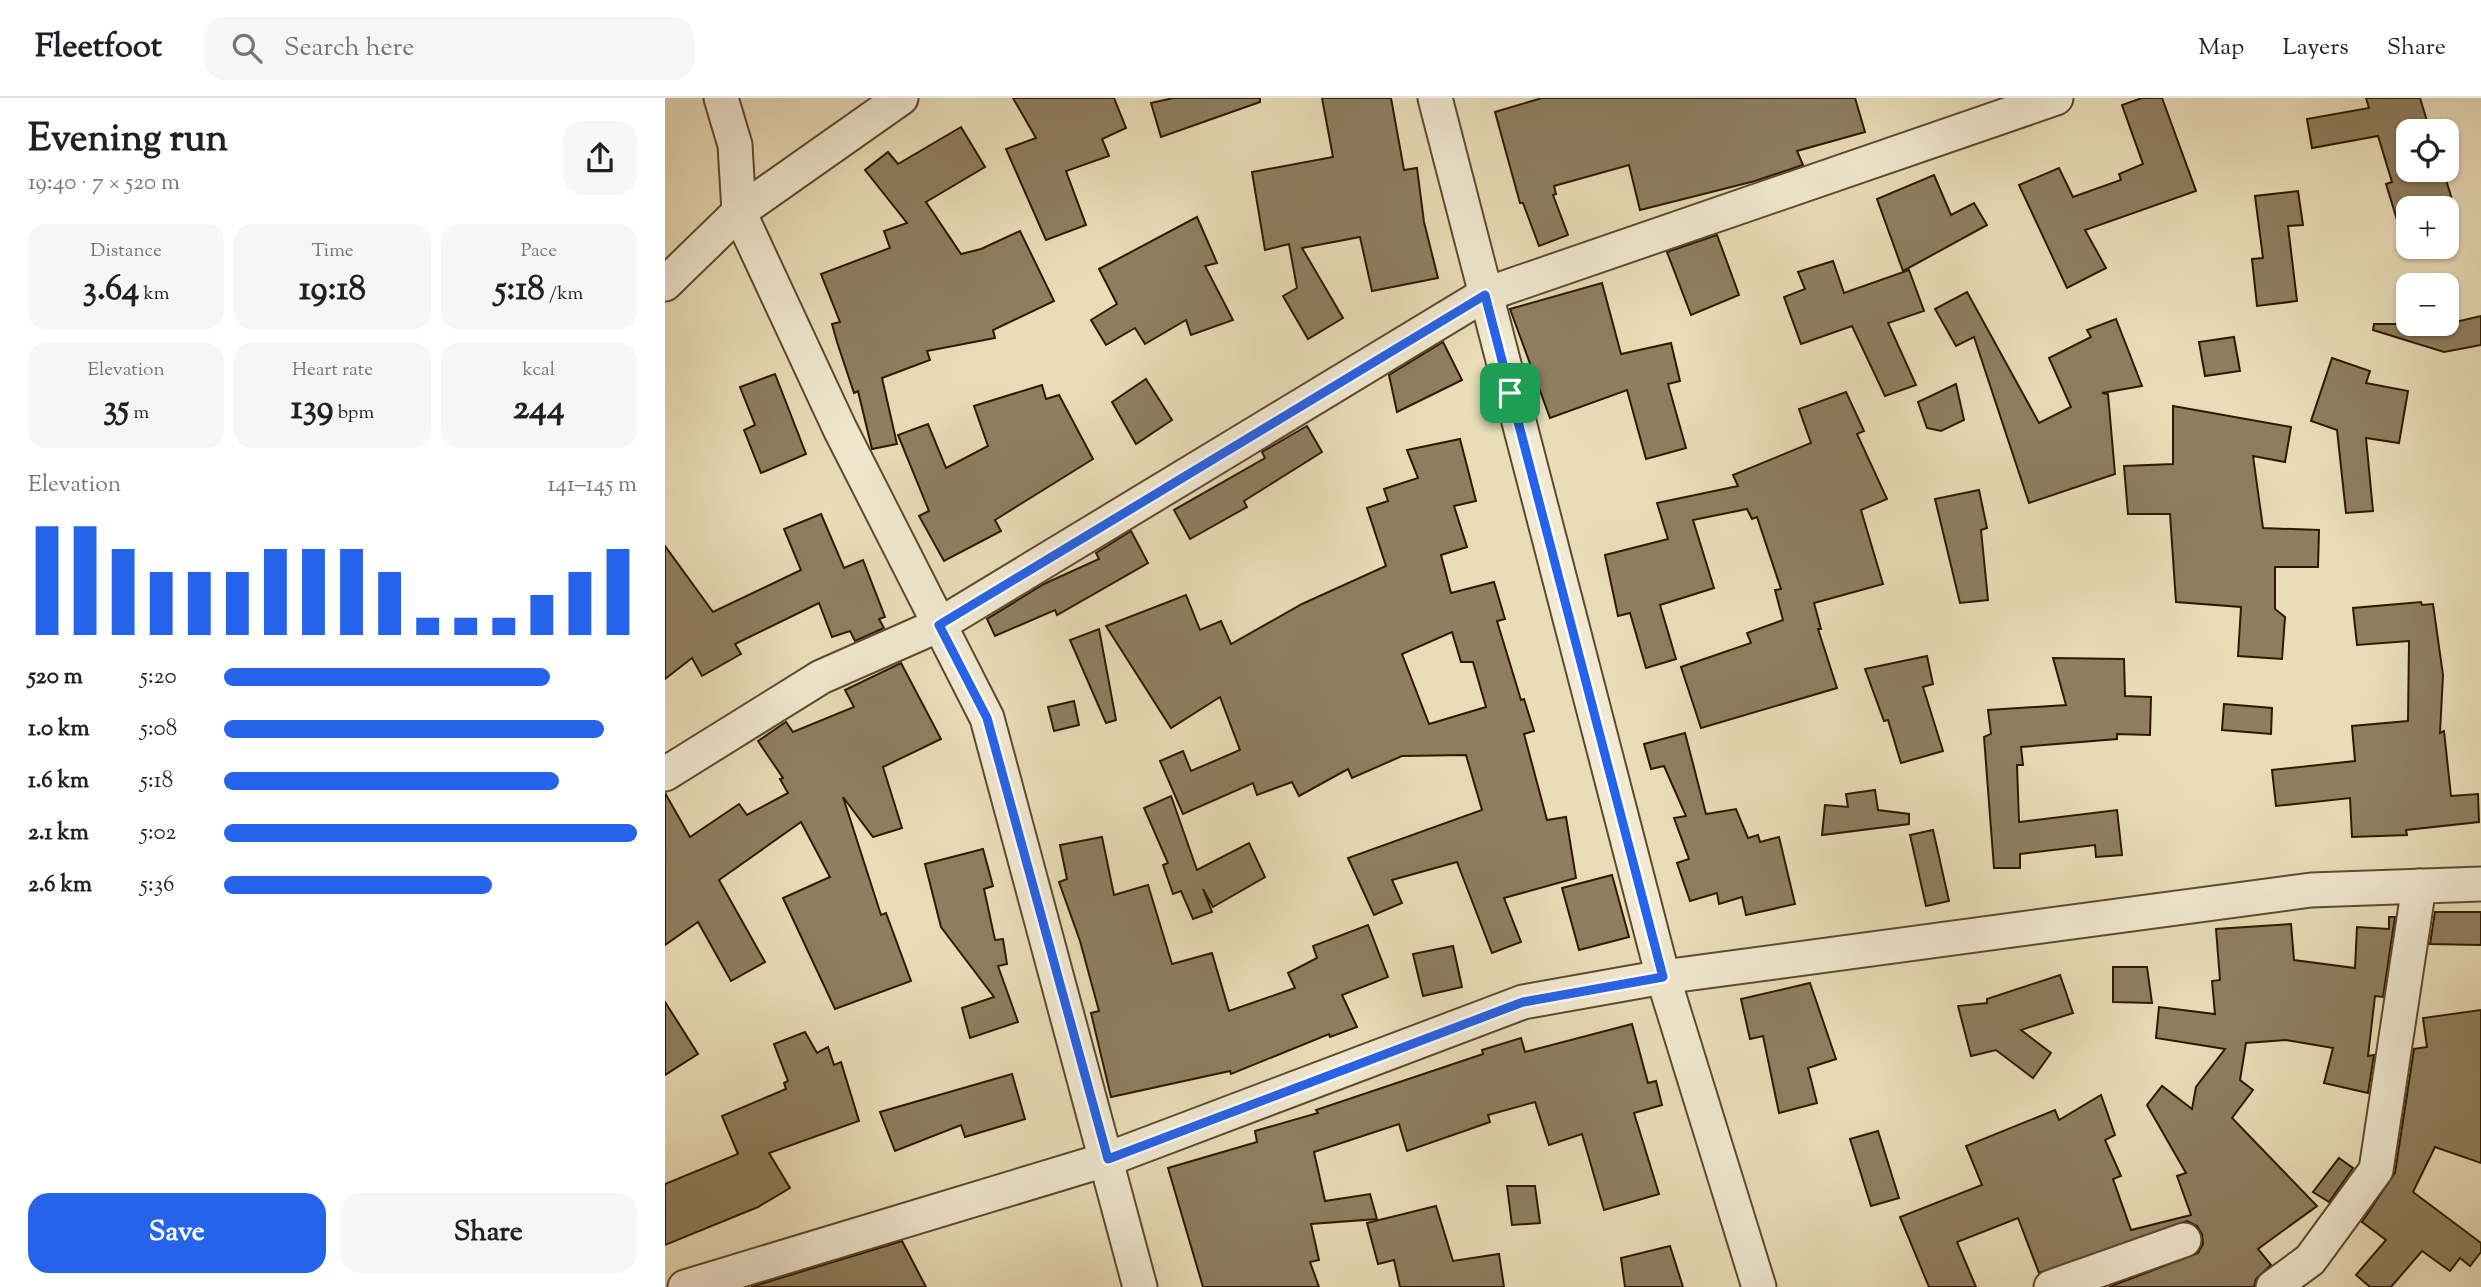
<!DOCTYPE html>
<meta charset="utf-8">
<style>
body{margin:0;font-family:"Sorts Mill Goudy",serif;background:#f6f6f6;color:#202124;height:100vh;display:flex;flex-direction:column;font-size:26px;white-space:nowrap}
*{box-sizing:border-box;margin:0}
p{font-size:23px;color:#757577}
.icon{flex:none;width:38px;height:38px;fill:none;stroke:currentColor;stroke-width:2;stroke-linecap:round;stroke-linejoin:round}
.map{position:relative;flex:1;overflow:hidden}
.sheet{display:flex;flex-direction:column;background:#fff;width:665px}
.sheet>*{flex:none}
.buttons{position:absolute;left:1731px;top:21px;display:grid;gap:14px}
.buttons a{display:grid;place-items:center;width:63px;height:63px;border-radius:14px;background:#fff;box-shadow:0 2px 5px #0004;font-size:35px}
.pin{position:absolute;display:grid;place-items:center;width:60px;height:60px;color:#fff;margin:-30px;border-radius:14px;box-shadow:0 4px 10px #0006}
.round{display:grid;place-items:center;flex:none;width:74px;height:74px;border-radius:21px;background:#f6f6f6}
.headline{display:flex;align-items:center;justify-content:space-between;height:119px;padding:0 28px}
h1{font-size:38px;font-weight:700;line-height:52px}
.stats{display:grid;grid-template-columns:repeat(3,1fr);gap:10px;height:119px;padding:7px 28px}
.stats div{display:grid;align-content:center;border-radius:18px;background:#f6f6f6;text-align:center}
.stats b{font-size:35px;font-weight:700}
.stats small{font-size:19px;font-weight:400}
.stats p{font-size:19px}
.chart{height:196px;padding:14px 28px}
.chart p{display:flex;justify-content:space-between}
.chart svg{width:100%;height:126px;margin-top:7px;stroke:#2563eb;stroke-width:6}
.cta{display:flex;gap:14px;margin-top:auto;padding:14px 28px}
.cta a{flex:1;height:80px;border-radius:21px;background:#2563eb;color:#fff;font-size:28px;font-weight:700;line-height:80px;text-align:center}
.cta a+a{background:#f6f6f6;color:#202124}
ul{padding:0 28px;list-style:none;font-size:23px}
li{display:grid;grid-template-columns:112px 84px 1fr;align-items:center;height:52px}
li i{height:18px;border-radius:9px;background:#2563eb}
header{display:flex;align-items:center;gap:42px;box-sizing:border-box;height:98px;padding:0 35px;background:#fff;border-bottom:2px solid #e0e0e0}
header strong{font-size:33px}
nav{display:flex;gap:38px;margin-inline-start:auto;font-size:24px}
.search{width:490px;height:63px;background:#f6f6f6;display:flex;align-items:center;gap:18px;box-sizing:border-box;padding:0 24px;border-radius:21px;color:#757577;font-size:26px}
main{display:flex;flex:1;min-height:0}
.map>svg:first-child{display:block}
.building{fill:#8f7f60;stroke:#2e1900;stroke-width:2;fill-rule:evenodd}
.lines{fill:none;stroke-linecap:round;stroke-linejoin:round}
.minor-casing{stroke:#5d4a2e;stroke-width:37}
.minor{stroke:#f1e9d1;stroke-width:33}
.route-casing{stroke:#fff;stroke-width:14}
.route{stroke:#2563eb;stroke-width:9}
</style>
<header>
<strong>Fleetfoot</strong>
<div class="search"><svg class="icon" aria-label="search" viewBox="0 0 24 24"><circle cx="10" cy="10" r="6"/><path d="M15 15l6 6"/></svg>Search here</div>
<nav><a>Map</a><a>Layers</a><a>Share</a></nav>
</header>
<main>
<section class="sheet">
<div class="headline"><div><h1>Evening run</h1><p>19:40 · 7 × 520 m</p></div><a class="round"><svg class="icon" aria-label="share" viewBox="0 0 24 24"><path d="M12 15V3M7 8l5-5 5 5M5 13v7h14v-7"/></svg></a></div>
<div class="stats">
<div><p>Distance</p><b>3.64<small> km</small></b></div>
<div><p>Time</p><b>19:18</b></div>
<div><p>Pace</p><b>5:18<small> /km</small></b></div>
</div>
<div class="stats">
<div><p>Elevation</p><b>35<small> m</small></b></div>
<div><p>Heart rate</p><b>139<small> bpm</small></b></div>
<div><p>kcal</p><b>244</b></div>
</div>
<div class="chart"><p><span>Elevation</span>141–145 m</p>
<svg viewBox="0 0 160 44" preserveAspectRatio="none"><path d="M5 44V6M15 44V6M25 44V14M35 44V22M45 44V22M55 44V22M65 44V14M75 44V14M85 44V14M95 44V22M105 44V38M115 44V38M125 44V38M135 44V30M145 44V22M155 44V14"/></svg>
</div>
<ul>
<li><b>520 m</b>5:20<i style="width:79%"></i></li>
<li><b>1.0 km</b>5:08<i style="width:92%"></i></li>
<li><b>1.6 km</b>5:18<i style="width:81%"></i></li>
<li><b>2.1 km</b>5:02<i style="width:100%"></i></li>
<li><b>2.6 km</b>5:36<i style="width:65%"></i></li>
</ul>
<div class="cta"><a>Save</a><a>Share</a></div>
</section>
<div class="map">
<svg width="1816" height="1189" viewBox="0 0 1816 1189">
<rect width="100%" height="100%" fill="#e9ddb8"/>
<filter id="stains"><feTurbulence type="fractalNoise" baseFrequency=".00286" numOctaves="4"/><feColorMatrix values="0 0 0 0 .2 0 0 0 0 .09 0 0 0 0 .02 0 0 0 .5 -.17"/></filter>
<radialGradient id="worn" r=".72"><stop offset=".6" stop-color="#630" stop-opacity="0"/><stop offset="1" stop-color="#630" stop-opacity=".3"/></radialGradient>
<g class="building">
<path d="M348,0H449L461,30L437,41L444,58L401,73L421,127L381,142L341,51L371,40Z"/>
<path d="M508,0H595V4L496,39L486,5Z"/>
<path d="M657,0H726L739,72L752,70L759,124L773,180L707,193L695,139L637,150L678,220L643,241L618,198L632,190L624,146L600,152L587,74L668,59Z"/>
<path d="M877,0H1190L1200,34L1132,53L1138,67L1090,83L975,112L964,67L889,88L891,96L888,97L903,137L874,148L858,105H855L830,14Z"/>
<path d="M1477,0H1497L1531,93L1420,132L1441,170L1402,190L1354,87L1394,70L1408,99L1456,82L1454,76L1478,66L1457,7Z"/>
<path d="M1701,0H1755L1765,33H1743V72H1778L1789,108L1743,110V122L1733,125L1721,86L1727,84L1713,38L1647,50L1642,21L1704,10Z"/>
<path d="M296,29L320,69L261,104L296,156L316,151L355,133L389,203L328,232L330,240L262,253L265,262L217,280L232,346L207,351L193,293L189,295L172,244L167,226L175,224L156,176L225,150L219,133L242,125L200,72L223,54L233,66Z"/>
<path d="M1269,77L1286,117L1309,105L1322,127L1238,173L1212,101Z"/>
<path d="M1633,93L1638,127L1623,128L1632,203L1592,208L1587,161L1598,160L1590,98Z"/>
<path d="M532,119L552,165L540,168L568,222L526,237L521,222L480,246L470,230L441,247L426,222L452,206L434,171Z"/>
<path d="M1052,137L1074,197L1026,217L1002,154Z"/>
<path d="M1168,163L1179,195L1244,172L1259,213L1223,225L1251,287L1220,298L1187,228L1136,246L1119,199L1140,191L1133,174Z"/>
<path d="M937,185L956,256L1006,245L1015,283L1003,286L1021,350L981,361L962,292L885,320L845,211Z"/>
<path d="M1302,194L1374,325L1406,309L1384,260L1426,239L1422,232L1451,221L1477,288L1437,295L1443,296L1450,376L1364,405L1309,239L1291,248L1270,211Z"/>
<path d="M1816,218V247L1779,254L1708,232L1709,226H1782Z"/>
<path d="M1569,239L1575,273L1540,278L1534,244Z"/>
<path d="M778,244L797,282L732,314L724,277Z"/>
<path d="M1667,260L1705,273L1701,285L1743,293L1734,345L1701,340L1708,413L1681,415L1672,332L1646,323Z"/>
<path d="M110,276L141,356L96,375L79,332L90,327L75,289Z"/>
<path d="M481,281L507,322L471,346L447,304Z"/>
<path d="M1291,286L1299,322L1276,333L1262,330L1253,304Z"/>
<path d="M377,287L381,301L394,297L428,361L330,422L336,433L279,463L254,418L264,413L233,337L263,326L281,370L323,348L309,308Z"/>
<path d="M1181,294L1199,333L1192,336L1222,401L1196,412L1218,486L1149,505L1156,531H1153L1172,590L1036,630L1016,569L1086,545L1082,535L1118,522L1110,492L1116,491L1092,419L1087,421L1082,411L1028,422L1049,490L995,507L1011,561L981,570L965,515L953,518L940,457L1003,441L992,405L1073,388L1068,377L1146,345L1134,311Z"/>
<path d="M1508,308L1626,329L1620,364L1588,358L1598,430L1654,432L1653,469H1610V511L1620,519L1617,561L1573,558L1576,509L1511,504L1505,416H1463L1459,368L1508,366Z"/>
<path d="M642,328L657,354L579,403L582,409L525,441L509,412L600,360L597,354Z"/>
<path d="M795,341L811,403L789,408L802,449L776,457L786,495L829,484L840,521L832,523L856,602L859,601L869,633L859,636L882,722L901,719L911,780L839,800L856,844L827,855L792,764L727,782L737,805L709,817L683,760L817,712L801,657L737,658L687,680L683,671L634,698L627,684L592,697L588,685L518,716L495,663L518,653L526,673L575,652L555,599L506,630L441,528L521,497L535,532L556,523L566,546L637,506L721,468L702,410L723,403L719,391L753,380L742,352ZM787,534L796,564H808L821,609L764,626L737,556Z"/>
<path d="M1314,392L1322,430L1316,432L1323,502L1295,505L1270,401Z"/>
<path d="M156,416L179,470L198,462L220,519L214,521L219,530L190,543L185,533L167,539L154,505L70,546L76,556L37,578L27,560L0,581V448L48,514L136,472L119,431Z"/>
<path d="M466,433L483,465L392,517L390,512L330,538L322,521L379,486L434,461L431,455Z"/>
<path d="M1756,504L1757,507L1768,506L1778,577L1775,635L1779,633L1786,698L1813,696L1814,724L1741,732L1742,737L1687,739L1685,700L1611,708L1607,672L1690,663L1687,628L1743,623L1744,543L1692,547L1688,510Z"/>
<path d="M434,531L451,622L441,625L405,542Z"/>
<path d="M1262,558L1268,586L1258,589L1278,653L1236,665L1223,622L1219,623L1200,571Z"/>
<path d="M1388,560L1459,561L1460,598L1486,599L1485,637L1452,636V641L1356,649L1358,667H1352L1354,724L1452,712L1457,757L1431,759L1430,747L1355,756V770H1329L1319,639L1326,636L1323,612L1401,607Z"/>
<path d="M236,565L276,641L218,669L237,730L208,739L178,699L216,817L221,815L246,883L170,911L118,800L165,779L136,724L54,782L100,864L66,883L33,824L0,847V695L25,739L74,706L82,717L123,695L115,681L118,680L93,643L121,624L128,634L189,609L180,592Z"/>
<path d="M409,603L414,627L389,633L383,609Z"/>
<path d="M1559,606L1607,610L1606,636L1557,632Z"/>
<path d="M1020,635L1041,716L1071,711L1083,740L1093,737L1095,744L1114,739L1130,806L1081,817L1077,799L1054,806L1052,795L1025,803L1012,765L1024,761L1009,720L1021,718L999,668L986,671L979,646Z"/>
<path d="M1210,692L1213,712L1244,716V726L1157,737L1160,707L1183,709L1181,696Z"/>
<path d="M506,698L532,772L584,745L600,779L548,809L538,791L547,814L528,821L516,793L508,796L498,767L503,765L479,710Z"/>
<path d="M1268,732L1284,803L1261,808L1245,737Z"/>
<path d="M437,739L449,797L483,787L507,866L547,855L564,913L630,890L623,875L652,860L648,848L703,827L723,879L677,897L692,929L665,939L664,936L566,976L565,973L446,999L426,915L434,913L415,843L394,784L402,781L395,747Z"/>
<path d="M318,751L328,788L319,791L330,842L338,841L342,866L333,868L353,924L305,940L297,910L329,899L276,829L260,766Z"/>
<path d="M947,777L964,839L914,852L897,790Z"/>
<path d="M1770,814H1816V847L1765,846Z"/>
<path d="M1724,819H1730L1718,899L1710,898L1703,958L1709,957L1703,995L1659,985L1668,950L1621,942L1581,945L1575,982L1588,992L1567,1020L1652,1108L1593,1151L1606,1167L1591,1181L1589,1189H1444L1533,1155L1538,1146L1537,1136L1532,1128L1522,1123L1374,1175L1353,1120L1292,1144L1311,1189H1264L1235,1119L1317,1087L1301,1048L1390,1012L1394,1022L1436,997L1450,1037L1440,1042L1456,1078L1448,1081L1466,1132L1526,1117L1512,1078L1521,1075L1482,1007L1497,988L1527,1011L1531,989L1560,951L1491,940L1494,909L1550,916L1547,883L1555,882L1551,831L1626,826L1629,862L1690,870L1692,829L1724,831Z"/>
<path d="M788,848L797,889L758,898L748,856Z"/>
<path d="M1448,869H1482L1487,905L1448,904Z"/>
<path d="M1395,877L1408,915L1356,932L1386,955L1368,980L1331,952L1306,958L1293,908L1322,905V901Z"/>
<path d="M1145,885L1171,961L1143,970L1152,1005L1114,1015L1098,938L1085,941L1076,901Z"/>
<path d="M0,904L33,956L0,977Z"/>
<path d="M1816,912V1065L1770,1049L1748,1094L1816,1145V1154L1805,1168L1795,1160L1785,1173L1757,1153L1726,1189H1705L1691,1177L1721,1142L1697,1124L1730,1075L1749,951L1762,949L1758,920Z"/>
<path d="M967,926L983,985L991,983L997,1007L969,1015L994,1096L939,1112L917,1036L884,1047L870,1004L823,1017L825,1024L742,1053L734,1026L649,1054L660,1103L705,1096L712,1121L646,1126L654,1162L645,1164L654,1189H538L503,1070L592,1044L590,1033L653,1015L651,1012L818,956L817,952L856,940L860,954Z"/>
<path d="M140,934L152,955L163,949L169,967L176,964L194,1023L104,1055L125,1090L93,1109L0,1147V1086L73,1056L57,1018L121,991L119,985L123,983L109,946Z"/>
<path d="M347,976L360,1021L300,1039L296,1027L230,1053L215,1014Z"/>
<path d="M1213,1033L1234,1100L1206,1108L1185,1041Z"/>
<path d="M1674,1060L1688,1070L1664,1104L1648,1094Z"/>
<path d="M842,1088H870L875,1125L847,1127Z"/>
<path d="M771,1108L788,1163L834,1156L839,1189H735L729,1162L713,1166L702,1125Z"/>
<path d="M237,1143L261,1189H86Z"/>
<path d="M1005,1148L1018,1189H960L956,1160Z"/>
</g>
<g class="lines">
<g class="minor-casing">
<g id="minor">
<path d="M56,0L70,47L74,114L175,331L322,620L475,1189"/>
<path d="M770,0L998,879L1094,1189"/>
<path d="M0,186L74,114L236,0"/>
<path d="M0,676L156,579L274,527L819,197L1391,0"/>
<path d="M20,1189L443,1061L858,904L998,879L1646,792L1816,786"/>
<path d="M1386,1189L1519,1142"/>
<path d="M1608,1189L1645,1162L1711,1072L1754,788"/>
</g>
</g>
<use href="#minor" class="minor"/>
</g>
<g class="lines">
<g class="route-casing">
<path id="route" d="M820,197L998,879L858,904L443,1061L322,620L274,527Z"/>
</g>
<use href="#route" class="route"/>
</g>
<rect width="100%" height="100%" filter="url(#stains)"/>
<rect width="100%" height="100%" fill="url(#worn)"/>
</svg>
<div class="buttons">
<a><svg class="icon" aria-label="locate" viewBox="0 0 24 24"><circle cx="12" cy="12" r="6"/><path d="M12 2v4M12 18v4M2 12h4M18 12h4"/></svg></a>
<a>+</a>
<a>−</a>
</div>
<div class="pin" style="left:845px;top:295px;background:#1e9e55"><svg class="icon" aria-label="arrive" viewBox="0 0 24 24"><path d="M6 21V4h12l-3 4 3 4H6"/></svg></div>
</div>
</main>
